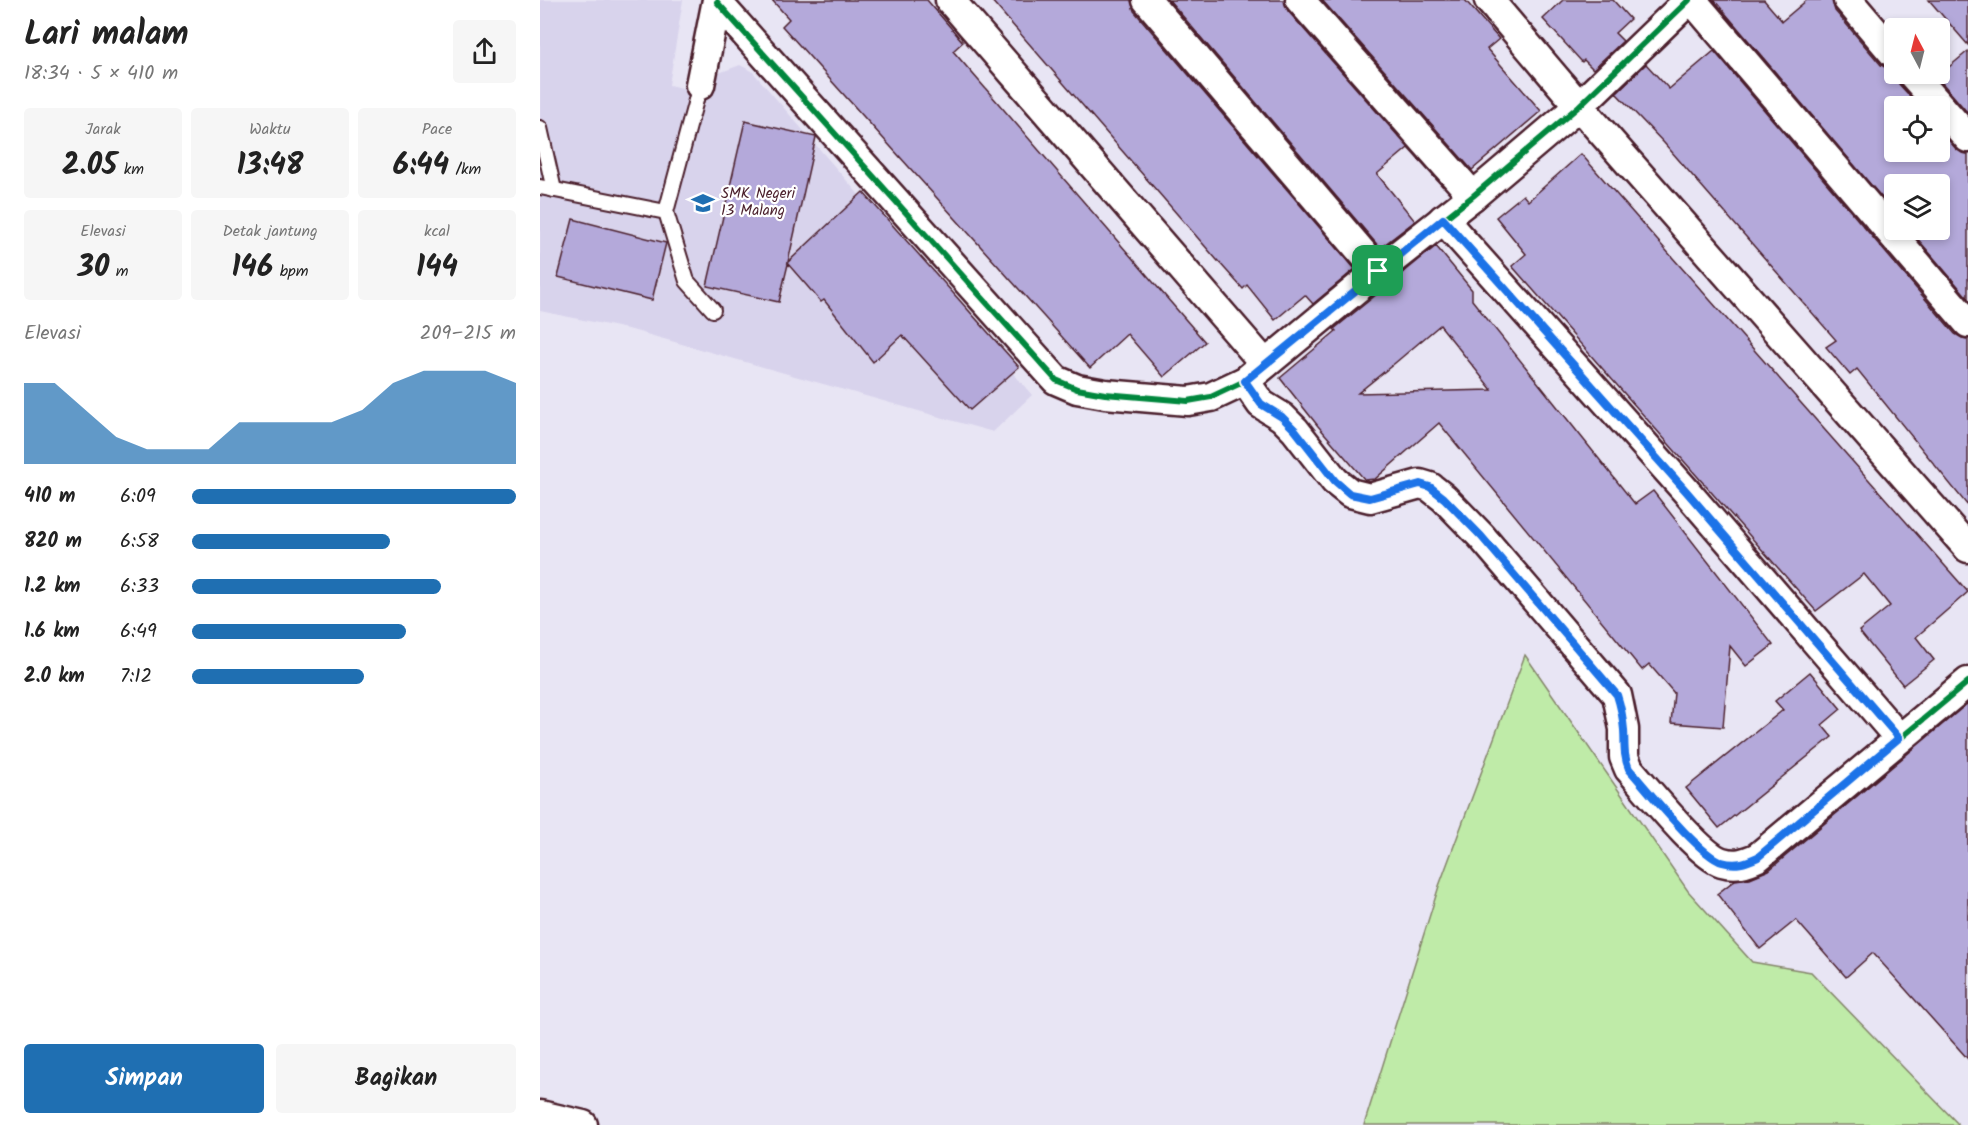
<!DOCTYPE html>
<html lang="id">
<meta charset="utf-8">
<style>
body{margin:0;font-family:Kalam,sans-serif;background:#f6f6f6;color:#222;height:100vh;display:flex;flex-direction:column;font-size:22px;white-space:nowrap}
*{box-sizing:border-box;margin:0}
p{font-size:20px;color:#767676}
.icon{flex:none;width:33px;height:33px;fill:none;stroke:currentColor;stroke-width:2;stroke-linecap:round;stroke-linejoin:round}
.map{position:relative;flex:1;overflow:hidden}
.drawer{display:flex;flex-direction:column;background:#fff;width:540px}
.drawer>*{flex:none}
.needle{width:39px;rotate:353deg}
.tools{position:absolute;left:1344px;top:18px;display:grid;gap:12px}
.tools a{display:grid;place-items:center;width:66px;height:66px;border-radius:6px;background:#fff;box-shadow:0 3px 9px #0003;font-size:30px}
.pin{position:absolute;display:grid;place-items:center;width:51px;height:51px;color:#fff;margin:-26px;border-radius:12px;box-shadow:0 3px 9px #0006}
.round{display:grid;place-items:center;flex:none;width:63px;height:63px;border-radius:6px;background:#f6f6f6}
.head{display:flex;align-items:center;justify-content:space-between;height:102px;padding:0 24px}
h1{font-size:33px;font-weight:600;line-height:45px}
.figures{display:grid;grid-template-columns:repeat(3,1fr);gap:9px;height:102px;padding:6px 24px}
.figures div{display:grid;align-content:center;border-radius:6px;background:#f6f6f6;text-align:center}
.figures b{font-size:30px;font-weight:600}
.figures small{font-size:16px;font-weight:400}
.figures p{font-size:16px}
.chart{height:168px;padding:12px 24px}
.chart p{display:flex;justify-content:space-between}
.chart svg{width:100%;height:108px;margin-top:6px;fill:#1f6fb2;opacity:.7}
.cta{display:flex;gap:12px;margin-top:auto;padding:12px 24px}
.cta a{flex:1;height:69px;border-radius:6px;background:#1f6fb2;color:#fff;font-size:24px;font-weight:600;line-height:69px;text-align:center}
.cta a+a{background:#f6f6f6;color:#222}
ul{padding:0 24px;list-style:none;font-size:20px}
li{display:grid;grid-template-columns:96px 72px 1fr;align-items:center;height:45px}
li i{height:15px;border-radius:8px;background:#1f6fb2}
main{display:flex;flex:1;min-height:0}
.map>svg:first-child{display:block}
.built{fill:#d8d3ec}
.green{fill:#bfeba8;stroke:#84856a;stroke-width:1.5}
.building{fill:#b4a9da;stroke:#4a1f2b;stroke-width:1.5;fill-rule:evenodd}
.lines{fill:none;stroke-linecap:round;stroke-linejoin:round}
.service-casing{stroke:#4a1f2b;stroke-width:18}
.minor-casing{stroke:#4a1f2b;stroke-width:33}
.service{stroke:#fff;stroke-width:14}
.minor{stroke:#fff;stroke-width:28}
.cycleway-casing{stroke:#fff;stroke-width:10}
.cycleway{stroke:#00873e;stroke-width:6}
.route-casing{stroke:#fff;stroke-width:12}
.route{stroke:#1a73e8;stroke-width:8}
.labels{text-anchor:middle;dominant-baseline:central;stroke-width:4.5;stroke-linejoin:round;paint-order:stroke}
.poi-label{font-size:15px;fill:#4a1f2b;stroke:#fff;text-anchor:start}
</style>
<main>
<section class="drawer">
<div class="head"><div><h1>Lari malam</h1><p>18:34 · 5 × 410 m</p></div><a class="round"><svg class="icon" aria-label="share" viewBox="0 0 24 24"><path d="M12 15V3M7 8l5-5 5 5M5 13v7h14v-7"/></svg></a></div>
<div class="figures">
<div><p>Jarak</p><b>2.05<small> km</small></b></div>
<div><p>Waktu</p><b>13:48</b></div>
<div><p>Pace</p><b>6:44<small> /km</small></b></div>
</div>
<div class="figures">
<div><p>Elevasi</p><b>30<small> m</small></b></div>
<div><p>Detak jantung</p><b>146<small> bpm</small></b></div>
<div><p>kcal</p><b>144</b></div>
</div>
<div class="chart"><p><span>Elevasi</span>209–215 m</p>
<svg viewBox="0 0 160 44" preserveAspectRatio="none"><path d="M0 44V11L10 11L20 22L30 33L40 38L50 38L60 38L70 27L80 27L90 27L100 27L110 22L120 11L130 6L140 6L150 6L160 11V44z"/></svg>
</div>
<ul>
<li><b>410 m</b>6:09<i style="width:100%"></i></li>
<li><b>820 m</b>6:58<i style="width:61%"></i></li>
<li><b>1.2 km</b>6:33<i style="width:77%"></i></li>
<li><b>1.6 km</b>6:49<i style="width:66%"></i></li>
<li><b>2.0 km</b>7:12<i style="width:53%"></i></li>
</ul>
<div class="cta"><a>Simpan</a><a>Bagikan</a></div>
</section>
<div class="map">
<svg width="1428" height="1125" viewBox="0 0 1428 1125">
<rect width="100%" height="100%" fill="#e8e5f4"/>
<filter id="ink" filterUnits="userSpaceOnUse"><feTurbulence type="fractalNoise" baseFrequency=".0167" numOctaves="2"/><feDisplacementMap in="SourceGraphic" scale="12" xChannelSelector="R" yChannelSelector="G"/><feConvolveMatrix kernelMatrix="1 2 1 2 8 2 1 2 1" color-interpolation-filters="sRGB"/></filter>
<g filter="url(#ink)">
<path class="built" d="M0,0H143L129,85L170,94L179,73L200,65L212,71L492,395L453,432L92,330L0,311Z"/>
<path class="green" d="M985,655L1148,891L1212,962L1271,972L1419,1125H824L899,886Z"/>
<g class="building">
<path d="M232,0H387L423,42L413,51L665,342L624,377L587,334L550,368L242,26L249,19Z"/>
<path d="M451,0H591L594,11L815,269L773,304L765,295L735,320L707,285L703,289L677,260Z"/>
<path d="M629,0H744L748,11L903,187L868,148L837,174L875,221L840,248Z"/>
<path d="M782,0H925L959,39L947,49L1001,111L932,170Z"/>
<path d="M1023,0H1073L1090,19L1075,33L1083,41L1053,69L1044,60L1042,62L1003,19Z"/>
<path d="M1174,0H1224L1242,21L1267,0H1292L1295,11L1341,65L1348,69L1354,70L1359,84L1379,106H1354V152H1400V130L1416,149L1422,153L1428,154V298L1370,230H1400V184H1354V212Z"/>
<path d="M1389,0H1428V45Z"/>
<path d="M1174,51L1415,334L1422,338L1428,339V506L1317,369L1310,375L1286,347L1296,340L1124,143L1076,93L1106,64L1129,89Z"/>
<path d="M1428,51V113L1397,77Z"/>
<path d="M205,121L276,137L248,262L323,192L479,367L430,410L362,335L333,362L284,300L281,302L248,264L239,302L167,286Z"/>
<path d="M1041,154L1428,592L1376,637L1394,660L1363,685L1319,631L1350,606L1324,574L1276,611L972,266L986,254L956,217L983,195L988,201Z"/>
<path d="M33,219L126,243L112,300L18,277Z"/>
<path d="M896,246L932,290V300L1095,504L1113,491L1233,645L1206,666L1190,646L1183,727L1131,723L1134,693L1109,664L1102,670L899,423L835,479L825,480L778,426L740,378L796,331L794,329ZM900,325L952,390L818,393L855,363Z"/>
<path d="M1270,672L1301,709L1282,725L1292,737L1179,828L1146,788L1243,710L1235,701Z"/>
<path d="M1428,703V1059L1333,953L1306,977L1256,920L1220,949L1177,894L1195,880L1210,878L1229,870Z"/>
</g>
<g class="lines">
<g class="service-casing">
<g id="service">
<path d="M0,128L14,190"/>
<path d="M0,187L126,212L147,281L173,310"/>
<path d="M126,212L160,85"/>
</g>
</g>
<g class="minor-casing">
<g id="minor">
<path d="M410,0L725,364"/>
<path d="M607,0L838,271"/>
<path d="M760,0L933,196"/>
<path d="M949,0L1039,106L1428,548"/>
<path d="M1152,0L1428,323"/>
<path d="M1308,0L1354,54"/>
<path d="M177,2L516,380L537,389L565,394L648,401L671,397L705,381L838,271L933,196L1039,106L1149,0"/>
<path d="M1372,74L1428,138"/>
<path d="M160,85L177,0"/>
<path d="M903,219L1146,491L1359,738"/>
<path d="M705,381L721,404L742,417L755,430L795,481L810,493L830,498L880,484L890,487L904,498L941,536L1077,695L1084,729V757L1089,769C1107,789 1159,855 1182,862C1196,866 1205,863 1218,857L1428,682"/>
<path d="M0,1115L43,1125"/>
</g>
</g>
<use href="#service" class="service"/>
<use href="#minor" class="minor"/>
<g class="cycleway-casing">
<g id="cycleway">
<path d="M177,2L516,380L537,389L565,394L648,401L671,397L705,381L838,271L933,196L1039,106L1149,0"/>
<path d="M705,381L721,404L742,417L755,430L795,481L810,493L830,498L880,484L890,487L904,498L941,536L1077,695L1084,729V757L1089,769C1107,789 1159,855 1182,862C1196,866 1205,863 1218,857L1428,682"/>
</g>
</g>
<use href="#cycleway" class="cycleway"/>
</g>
</g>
<g class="lines" filter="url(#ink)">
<g class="route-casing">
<path id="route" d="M903,219L1146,491L1359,738L1218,857C1205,863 1196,866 1182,862C1159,855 1107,789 1089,769C1083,755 1085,744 1084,730C1083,718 1081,707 1077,695L941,536L904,498L890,487L880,484L830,498L810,494L795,481L755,430L742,417L721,404L705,381Z"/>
</g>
<use href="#route" class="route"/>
</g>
<defs>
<g id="school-bare" transform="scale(1.8)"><path d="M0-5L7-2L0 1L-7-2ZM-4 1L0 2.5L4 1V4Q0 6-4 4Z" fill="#1f6fb2" stroke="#fff" stroke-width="2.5" paint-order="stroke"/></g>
</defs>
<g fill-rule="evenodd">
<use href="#school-bare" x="163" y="203"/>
</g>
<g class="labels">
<g class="poi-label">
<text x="181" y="194">SMK Negeri<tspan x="181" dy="17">13 Malang</tspan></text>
</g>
</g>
</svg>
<div class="tools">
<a><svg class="needle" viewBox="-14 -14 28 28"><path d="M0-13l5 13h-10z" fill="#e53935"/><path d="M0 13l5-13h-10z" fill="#767676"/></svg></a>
<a><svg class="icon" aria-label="locate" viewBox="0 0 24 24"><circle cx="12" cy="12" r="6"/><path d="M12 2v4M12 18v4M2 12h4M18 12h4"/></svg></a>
<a><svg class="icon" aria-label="layers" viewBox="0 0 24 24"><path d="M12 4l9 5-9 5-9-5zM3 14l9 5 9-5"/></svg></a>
</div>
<div class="pin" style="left:838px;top:271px;background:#1e9e55"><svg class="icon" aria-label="arrive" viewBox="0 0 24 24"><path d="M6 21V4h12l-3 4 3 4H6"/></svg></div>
</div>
</main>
